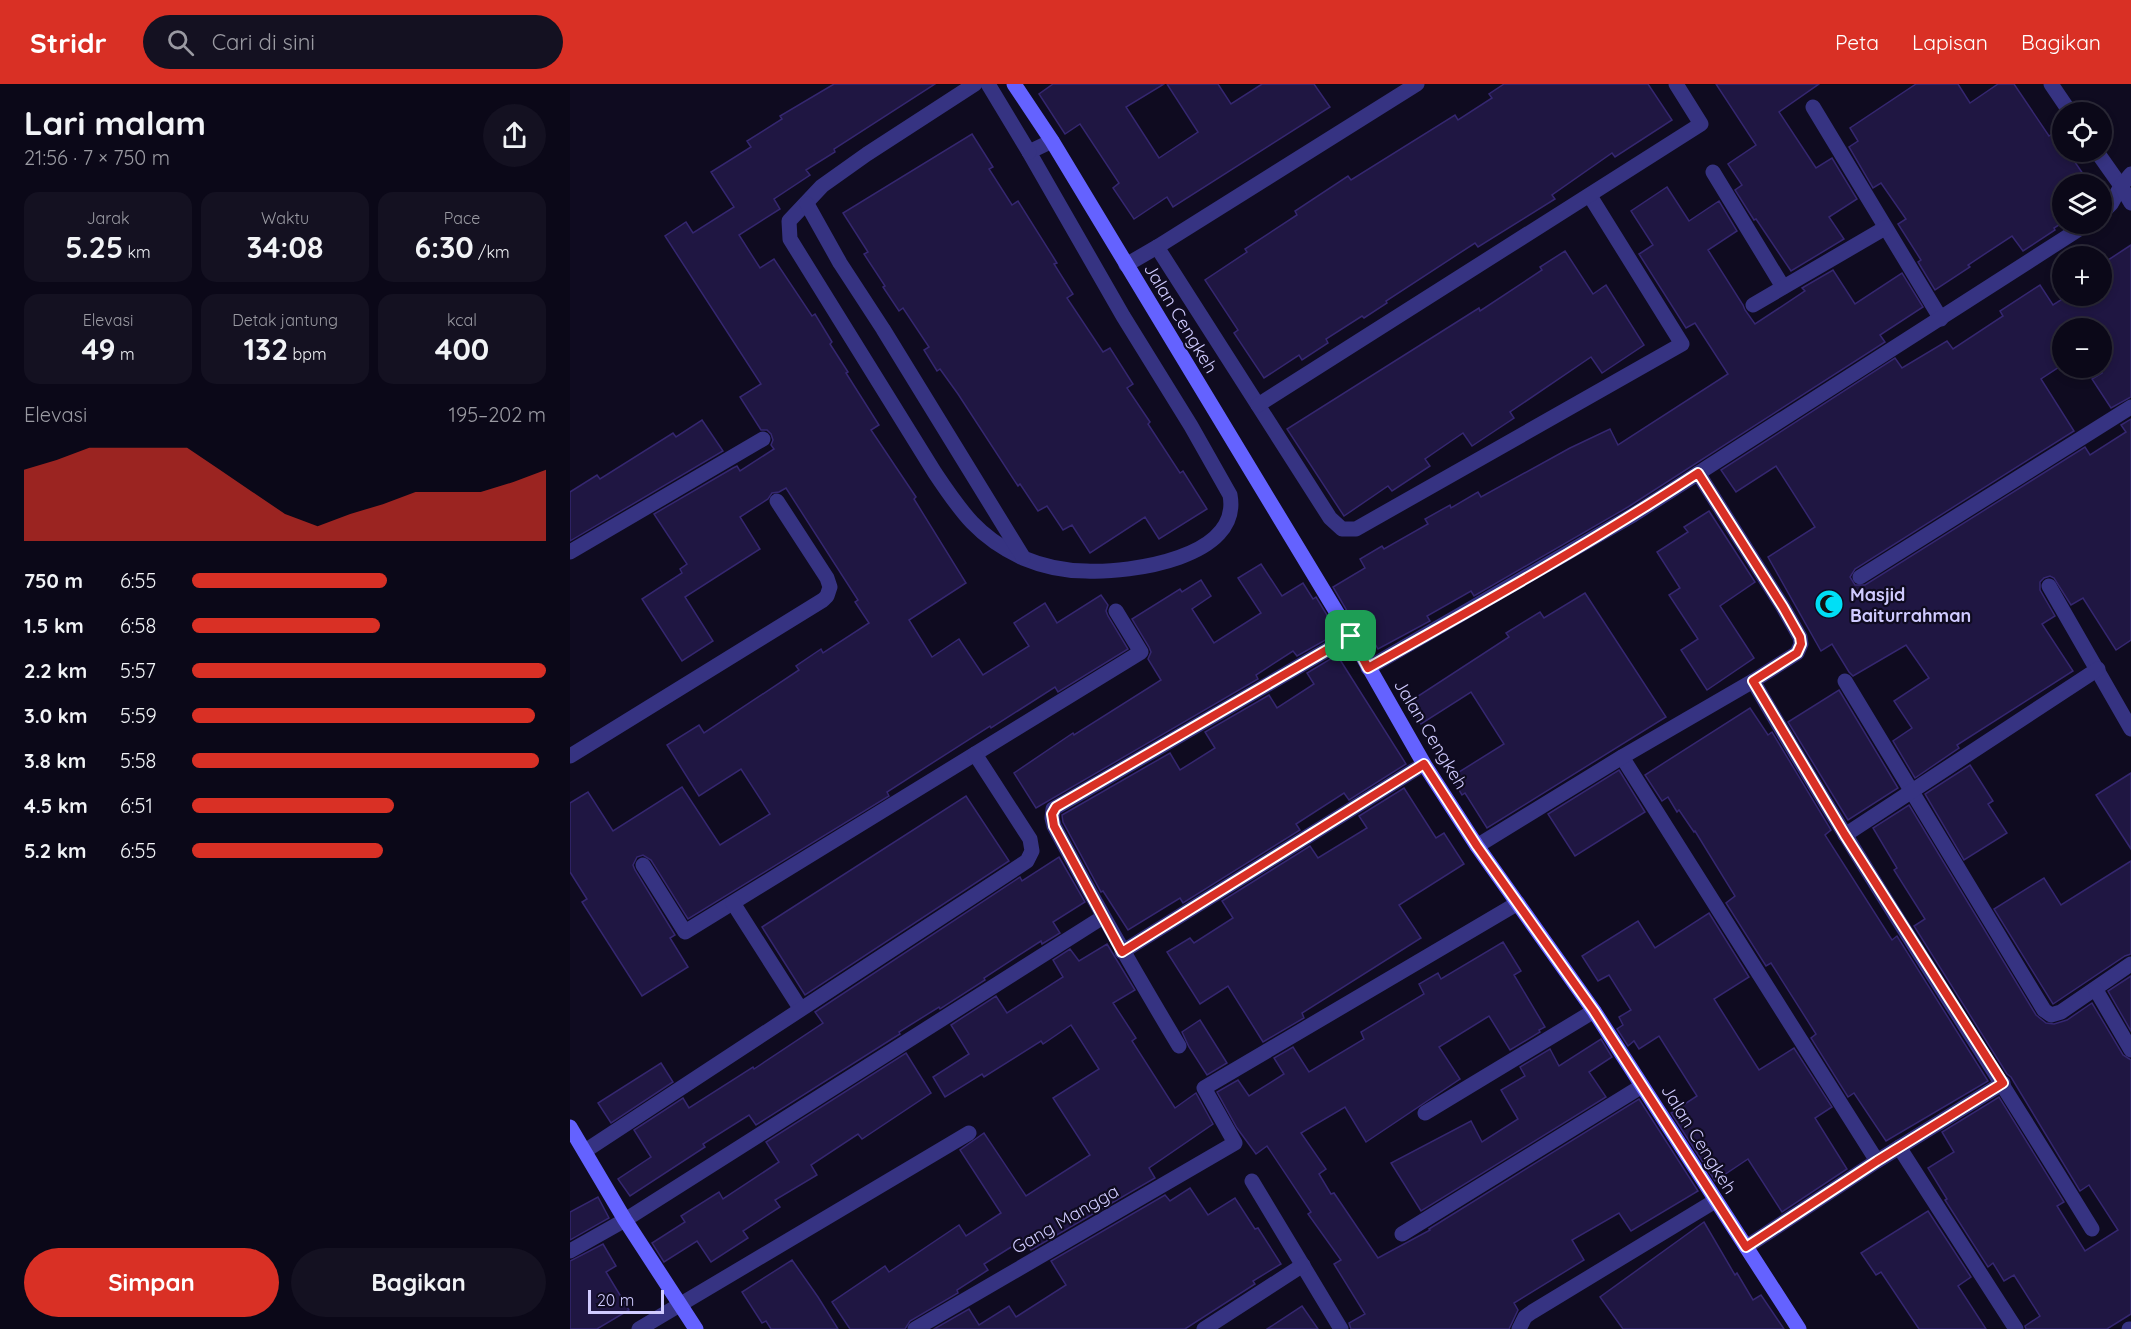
<!DOCTYPE html>
<html lang="id">
<meta charset="utf-8">
<style>
body{margin:0;font-family:Quicksand,sans-serif;background:#141121;color:#f1f3f6;height:100vh;display:flex;flex-direction:column;font-size:22px;white-space:nowrap}
*{box-sizing:border-box;margin:0}
p{font-size:20px;color:#9a9aa2}
.icon{flex:none;width:33px;height:33px;fill:none;stroke:currentColor;stroke-width:2;stroke-linecap:round;stroke-linejoin:round}
.map{position:relative;flex:1;overflow:hidden}
.details{display:flex;flex-direction:column;background:#0b0818;width:570px}
.details>*{flex:none}
.controls{position:absolute;left:1482px;top:18px;display:grid;gap:12px}
.controls a{display:grid;place-items:center;width:60px;height:60px;border-radius:50%;background:#0b0818;box-shadow:0 3px 9px #0003,0 0 0 2px #2b2937;font-size:30px}
.scale{position:absolute;left:18px;bottom:15px;width:76px;box-sizing:border-box;padding-left:6px;border:3px solid #d0cbff;border-top:0;font-size:16px;line-height:21px;white-space:nowrap;color:#d0cbff;-webkit-text-stroke:4px #0f0b20;paint-order:stroke}
.pin{position:absolute;display:grid;place-items:center;width:51px;height:51px;color:#fff;margin:-26px;border-radius:12px;box-shadow:0 3px 9px #0006}
.round{display:grid;place-items:center;flex:none;width:63px;height:63px;border-radius:32px;background:#141121}
.summary{display:flex;align-items:center;justify-content:space-between;height:102px;padding:0 24px}
h1{font-size:33px;font-weight:800;line-height:45px}
.stats{display:grid;grid-template-columns:repeat(3,1fr);gap:9px;height:102px;padding:6px 24px}
.stats div{display:grid;align-content:center;border-radius:15px;background:#141121;text-align:center}
.stats b{font-size:30px;font-weight:800}
.stats small{font-size:16px;font-weight:400}
.stats p{font-size:16px}
.chart{height:168px;padding:12px 24px}
.chart p{display:flex;justify-content:space-between}
.chart svg{width:100%;height:108px;margin-top:6px;fill:#d93025;opacity:.7}
.cta{display:flex;gap:12px;margin-top:auto;padding:12px 24px}
.cta a{flex:1;height:69px;border-radius:36px;background:#d93025;color:#fff;font-size:24px;font-weight:800;line-height:69px;text-align:center}
.cta a+a{background:#141121;color:#f1f3f6}
ul{padding:0 24px;list-style:none;font-size:20px}
li{display:grid;grid-template-columns:96px 72px 1fr;align-items:center;height:45px}
li i{height:15px;border-radius:8px;background:#d93025}
header{display:flex;align-items:center;gap:36px;box-sizing:border-box;height:84px;padding:0 30px;background:#d93025;color:#fff}
header strong{font-size:28px}
nav{display:flex;gap:33px;margin-inline-start:auto;font-size:21px}
.search{width:420px;height:54px;background:#141121;display:flex;align-items:center;gap:15px;box-sizing:border-box;padding:0 21px;border-radius:33px;color:#9a9aa2;font-size:22px}
main{display:flex;flex:1;min-height:0}
.map>svg:first-child{display:block}
.building{fill:#1f1642;stroke:#352770;stroke-width:1.5}
.lines{fill:none;stroke-linecap:round;stroke-linejoin:round}
.street{stroke:#363382;stroke-width:15}
.secondary{stroke:#6462ff;stroke-width:15}
.route-casing{stroke:#fff;stroke-width:12}
.route{stroke:#d93025;stroke-width:8}
.labels{text-anchor:middle;dominant-baseline:central;stroke-width:4.5;stroke-linejoin:round;paint-order:stroke}
.street-label{font-size:18px;fill:#d0cbff;stroke:#0f0b20}
.poi-label{font-size:18px;font-weight:bold;fill:#d0cbff;stroke:#0f0b20;text-anchor:start}
</style>
<header>
<strong>Stridr</strong>
<div class="search"><svg class="icon" aria-label="search" viewBox="0 0 24 24"><circle cx="10" cy="10" r="6"/><path d="M15 15l6 6"/></svg>Cari di sini</div>
<nav><a>Peta</a><a>Lapisan</a><a>Bagikan</a></nav>
</header>
<main>
<section class="details">
<div class="summary"><div><h1>Lari malam</h1><p>21:56 · 7 × 750 m</p></div><a class="round"><svg class="icon" aria-label="share" viewBox="0 0 24 24"><path d="M12 15V3M7 8l5-5 5 5M5 13v7h14v-7"/></svg></a></div>
<div class="stats">
<div><p>Jarak</p><b>5.25<small> km</small></b></div>
<div><p>Waktu</p><b>34:08</b></div>
<div><p>Pace</p><b>6:30<small> /km</small></b></div>
</div>
<div class="stats">
<div><p>Elevasi</p><b>49<small> m</small></b></div>
<div><p>Detak jantung</p><b>132<small> bpm</small></b></div>
<div><p>kcal</p><b>400</b></div>
</div>
<div class="chart"><p><span>Elevasi</span>195–202 m</p>
<svg viewBox="0 0 160 44" preserveAspectRatio="none"><path d="M0 44V15L10 11L20 6L30 6L40 6L50 6L60 15L70 24L80 33L90 38L100 33L110 29L120 24L130 24L140 24L150 20L160 15V44z"/></svg>
</div>
<ul>
<li><b>750 m</b>6:55<i style="width:55%"></i></li>
<li><b>1.5 km</b>6:58<i style="width:53%"></i></li>
<li><b>2.2 km</b>5:57<i style="width:100%"></i></li>
<li><b>3.0 km</b>5:59<i style="width:97%"></i></li>
<li><b>3.8 km</b>5:58<i style="width:98%"></i></li>
<li><b>4.5 km</b>6:51<i style="width:57%"></i></li>
<li><b>5.2 km</b>6:55<i style="width:54%"></i></li>
</ul>
<div class="cta"><a>Simpan</a><a>Bagikan</a></div>
</section>
<div class="map">
<svg width="1561" height="1245" viewBox="0 0 1561 1245">
<rect width="100%" height="100%" fill="#0f0b20"/>
<g class="building">
<path d="M264,0H365L264,65L265,68L236,86L240,91L204,115L210,125L169,151L190,184L204,175L242,232L245,230L262,258L260,260L278,288L276,289L309,341L301,346L346,413L344,415L396,499L339,536L362,573L389,555L413,591L459,562L444,539L475,519L487,539L531,511L538,521L536,527L538,532L558,565L488,608L485,603L421,644L420,642L317,708L319,712L118,835L81,776L73,771L67,773L63,781L65,786L105,851L100,854L118,883L72,912L12,818L17,815L0,788V719L18,708L43,747L112,703L150,761L200,730L171,685L129,712L97,661L129,641L134,649L229,586L226,582L251,565L253,569L299,539L285,518L288,516L216,404L209,408L202,409L198,415L170,433L190,465L115,513L143,557L112,577L72,515L112,489L110,485L117,480L84,430L163,384L167,382L170,387L204,365L201,361L203,356L201,350L197,346H191L170,313L191,300L95,152L116,138L123,149L164,123L141,88L181,63L177,57L212,35L210,32Z"/>
<path d="M483,0H594L556,23L589,74L628,48L597,0H648L661,20L692,0H744L760,23L603,123L597,113L564,135L543,104L549,99L510,40L495,50L469,10Z"/>
<path d="M934,0H1078L1102,36L1045,73L1042,69L982,111L985,115L908,163L905,159L816,217L817,219L794,234L792,232L756,255L758,259L732,276L729,271L694,294L664,249L668,246L635,196L677,168L675,165L727,131L725,127L778,92L781,96L885,31L888,36L922,14L919,10Z"/>
<path d="M1146,0H1249L1209,28L1246,84L1262,74L1287,115L1259,133L1274,155L1221,187L1186,135L1184,136L1165,106L1172,101L1158,80L1186,61Z"/>
<path d="M1346,0H1388L1400,19L1428,0H1444L1479,52L1485,48L1492,58V68H1498L1520,100H1492V139L1484,144L1485,146L1453,167L1442,152L1398,181L1400,183L1365,206L1348,178L1351,176L1328,140L1336,135L1311,99L1303,104L1279,63L1288,57L1280,44Z"/>
<path d="M402,50L423,83L419,85L442,121L448,117L487,179L484,180L503,210L497,214L533,268L540,264L563,300L557,304L580,338L578,340L610,389L613,387L637,425L589,455L575,433L520,469L502,441L493,446L477,422L468,427L450,400L448,402L388,310L370,285L367,287L354,266L359,263L333,224L329,227L313,203L315,202L294,170L298,168L273,129Z"/>
<path d="M1097,103L1119,137L1149,117L1167,147L1138,166L1173,221L1175,226L1185,240L1235,207L1232,204L1263,186L1285,220L1332,189L1353,223L1310,251L1315,258L1058,423L904,512L901,507L857,532L860,537L808,565L791,535L784,539L763,503L795,484L790,475L812,462L814,465L858,440L855,435L880,421L881,424L908,408L911,413L1000,364L1040,345L1048,361L1158,290L1125,239L1116,244L1069,170L1083,161L1061,127Z"/>
<path d="M1561,161V313L1541,324L1522,295L1532,289V244H1492V281L1471,295L1504,347L1285,485L1280,493L1285,501H1295L1515,363L1520,371L1556,348L1551,341L1561,335V556L1546,566L1513,514L1501,521L1484,494L1480,492L1474,494L1470,498V506L1485,532L1472,540L1503,587L1387,661L1389,664L1345,694L1323,657L1342,644L1324,617L1359,594L1336,561L1283,592L1279,588L1262,560L1251,567L1198,473L1245,443L1206,382L1166,408L1151,386L1325,274L1332,284L1377,257L1383,265L1433,232L1430,227L1470,201L1483,221L1497,212H1532V180Z"/>
<path d="M995,167L1023,210L1036,201L1074,261L1032,289L1021,273L940,328L944,334L902,362L893,349L855,375L860,382L822,407L818,402L774,432L717,345L909,224L910,227L972,186L970,183Z"/>
<path d="M132,336L153,367L0,457V408L27,391L30,395L103,349L106,353Z"/>
<path d="M1139,427L1185,498L1150,522L1184,574L1137,606L1111,566L1128,555L1099,511L1110,504L1087,468L1118,448L1114,443Z"/>
<path d="M691,480L712,512L733,499L743,515L746,513L768,549L727,572L723,567L686,591L688,595L466,724L444,689L503,649L504,651L591,596L578,575L581,568L579,563L562,535L610,505L612,508L631,496L641,512L622,525L644,559L691,529L668,494Z"/>
<path d="M1015,509L1096,633L917,744L895,709L892,711L881,693L934,660L901,608L851,640L839,618L939,553L936,549L970,528L974,534Z"/>
<path d="M767,571L836,680L779,716L774,709L726,740L730,746L613,819L610,814L558,846L533,807L531,808L493,738L492,731L600,669L610,686L645,664L635,648L699,611L707,624L744,600L737,589Z"/>
<path d="M1269,606L1328,704L1278,736L1218,638Z"/>
<path d="M1180,624L1198,651L1202,648L1261,746L1255,751L1322,856L1327,852L1418,997L1316,1057L1284,1009L1278,1013L1241,954L1246,950L1201,879L1196,882L1156,819L1165,812L1125,747L1124,748L1109,726L1107,728L1098,713L1092,717L1075,691Z"/>
<path d="M1400,681L1423,717L1418,720L1437,749L1394,776L1355,710Z"/>
<path d="M1049,686L1075,728L1005,772L978,730Z"/>
<path d="M1561,689V765L1526,711Z"/>
<path d="M834,704L866,754L874,749L894,780L829,821L851,854L732,929L734,934L693,958L658,902L630,920L597,868L620,854L624,859L663,834L652,817L740,762L748,774L797,744L789,732Z"/>
<path d="M396,712L439,777L235,911L192,843Z"/>
<path d="M1339,721L1466,931L1476,939L1484,940L1497,936L1522,919L1553,971L1561,976V1230L1537,1245H1456L1455,1242L1470,1232L1444,1191L1434,1197L1423,1179L1418,1183L1375,1116L1377,1115L1358,1084L1384,1068L1372,1048L1429,1013L1494,1118L1487,1122L1515,1167L1548,1146L1519,1101L1510,1107L1441,993L1437,990L1344,842L1355,835L1324,786L1327,784L1303,744Z"/>
<path d="M489,773L515,818L483,838L490,849L472,860L471,857L414,894L415,896L370,925L369,923L329,948L330,950L325,953L186,1041L179,1031L133,1060L135,1063L60,1112L48,1095L81,1073L64,1046L113,1014L119,1024L183,983L184,985L253,939L245,928L450,793L452,797Z"/>
<path d="M1561,777V870L1555,872L1483,920L1424,825L1474,794L1491,821Z"/>
<path d="M1139,829L1179,893L1144,915L1189,986L1224,964L1262,1023L1245,1034L1277,1085L1212,1128L1178,1075L1145,1097L1101,1029L1127,1012L1089,952L1069,965L1064,957L1058,962L1047,945L1053,941L1049,933L1061,926L1039,891L1028,897L1012,872L1068,837L1085,864Z"/>
<path d="M933,858L951,887L944,891L975,943L969,946L970,948L940,966L919,932L869,963L890,995L796,1058L775,1023L731,1049L756,1085L749,1090L761,1110L764,1109L808,1174L860,1146L859,1145L1069,1015L1128,1107L1061,1147L1049,1129L1002,1156L1014,1176L944,1219L948,1226L939,1245H781L779,1239L795,1230L764,1180L771,1176L738,1130L741,1128L697,1062L686,1070L667,1044L647,1008L668,996L679,1012L714,990L704,974L723,963L739,988L794,955L791,948L854,910L849,900L868,889L871,895Z"/>
<path d="M537,860L565,906L543,919L566,954L562,957L605,1024L626,1009L643,1040L579,1084L585,1094L461,1166L454,1155L414,1180L418,1186L387,1206L388,1209L340,1237L335,1245H280L262,1218L315,1182L319,1188L389,1141L396,1152L431,1129L390,1066L414,1049L456,1112L520,1071L483,1014L529,985L501,941L473,960L471,957L414,993L412,990L375,1013L363,993L399,970L381,941L426,912L437,929L493,893L483,876L500,865L509,877Z"/>
<path d="M1561,892V947L1538,907Z"/>
<path d="M630,936L657,979L637,991L619,963L612,948Z"/>
<path d="M1031,955L1042,973L1019,988L1036,1013L851,1127L821,1079L901,1037L912,1058L948,1035L931,1006L955,992L950,983L980,965L989,982Z"/>
<path d="M336,969L361,1009L292,1055L288,1050L241,1081L247,1091L205,1116L210,1123L173,1147L178,1154L141,1178L127,1157L94,1178L82,1159L115,1138L111,1132L149,1108L153,1115L209,1078L196,1058Z"/>
<path d="M91,979L103,998L41,1039L28,1019Z"/>
<path d="M620,1104L638,1131L665,1114L685,1145L688,1144L711,1180L683,1197L685,1200L615,1245H364L399,1225L409,1241L439,1222L446,1233L496,1201L481,1177L595,1111L600,1117Z"/>
<path d="M28,1113L39,1134L0,1156V1128Z"/>
<path d="M1358,1127L1401,1193L1388,1202L1416,1245H1349L1311,1188L1306,1191L1291,1169Z"/>
<path d="M1134,1138L1165,1191L1167,1189L1183,1216L1191,1211L1214,1245H1053L1030,1213Z"/>
<path d="M33,1160L46,1182L36,1188L59,1226L27,1245H0V1177Z"/>
<path d="M222,1176L248,1213L268,1245H201L196,1237L192,1239L172,1208Z"/>
<path d="M732,1222L748,1245H697Z"/>
</g>
<g class="lines">
<g class="street">
<path d="M405,0L297,70L252,102L219,137L220,155L365,389C391,428 409,454 453,474C472,482 495,487 516,487C560,489 672,474 660,411L621,342L553,232L459,68L482,57"/>
<path d="M418,0L459,68"/>
<path d="M1481,0L1500,28"/>
<path d="M1243,23L1371,235"/>
<path d="M1527,68L1551,102L1541,120L1532,129"/>
<path d="M1143,88L1213,203"/>
<path d="M1561,90L1551,102L1561,119"/>
<path d="M237,120L270,179L313,245L453,473"/>
<path d="M587,163L760,434L772,445H786L1112,260L1020,112"/>
<path d="M556,181L587,163L847,0"/>
<path d="M1183,221L1315,144"/>
<path d="M688,321L1131,40L1106,0"/>
<path d="M1128,389L1213,523L1230,553L1231,560L1227,569L1183,597"/>
<path d="M0,468L193,355"/>
<path d="M1290,493L1561,323"/>
<path d="M1479,502L1561,645"/>
<path d="M798,584L1063,431L1517,140"/>
<path d="M1275,597L1474,926L1481,931L1491,928L1561,880"/>
<path d="M0,672L253,516L257,512L260,503L257,494L207,417"/>
<path d="M1052,673L1307,1077"/>
<path d="M1275,751L1528,585"/>
<path d="M907,762L1052,673L1183,597C1291,783 1410,962 1522,1145"/>
<path d="M73,781L115,848L571,568L546,527"/>
<path d="M163,819L230,924"/>
<path d="M552,868L854,680"/>
<path d="M1526,906L1561,966"/>
<path d="M609,962C566,890 524,817 484,742L482,734L483,725L781,552"/>
<path d="M855,1029L1024,927"/>
<path d="M1329,1063L1446,1245"/>
<path d="M15,1067L457,777L462,767L460,755L405,670"/>
<path d="M682,1097L771,1245"/>
<path d="M832,1150L1072,1002"/>
<path d="M1176,1163L1307,1077L1433,999"/>
<path d="M0,1167L55,1136L533,833"/>
<path d="M69,1245L399,1049"/>
<path d="M345,1245L665,1059L634,1004L948,819"/>
<path d="M634,1245L733,1181"/>
<path d="M949,1245L955,1233L962,1228L1145,1117"/>
<path d="M1559,1245H1560"/>
</g>
<g class="secondary">
<path d="M444,0L482,57L781,552L854,680L907,762L1024,927L1229,1245"/>
<path d="M0,1043L55,1136L126,1245"/>
</g>
</g>
<g class="lines">
<g class="route-casing">
<path id="route" d="M1128,389L1213,523L1230,553L1231,560L1227,569L1183,597L1275,751L1433,999L1307,1077L1176,1163L1024,927L907,762L854,680L552,868L484,742L482,730L486,723L781,552L798,584C910,521 1021,459 1128,389Z"/>
</g>
<use href="#route" class="route"/>
</g>
<defs>
<g id="mosque-disc" transform="scale(1.5)"><circle r="9.5" fill="#00dff6" stroke="#0f0b20"/><path d="M3.5-4.9A6 6 0 1 0 3.5 4.9A5 5 0 1 1 3.5-4.9Z" fill="#111"/></g>
</defs>
<g fill-rule="evenodd">
<use href="#mosque-disc" x="1259" y="520"/>
</g>
<g class="labels">
<g class="street-label">
<text transform="translate(611 234) rotate(59)">Jalan Cengkeh</text>
<text transform="translate(861 650) rotate(59)">Jalan Cengkeh</text>
<text transform="translate(1129 1055) rotate(58)">Jalan Cengkeh</text>
<text transform="translate(495 1135) rotate(-30)">Gang Mangga</text>
</g>
<g class="poi-label">
<text x="1280" y="510">Masjid<tspan x="1280" dy="21">Baiturrahman</tspan></text>
</g>
</g>
</svg>
<div class="controls">
<a><svg class="icon" aria-label="locate" viewBox="0 0 24 24"><circle cx="12" cy="12" r="6"/><path d="M12 2v4M12 18v4M2 12h4M18 12h4"/></svg></a>
<a><svg class="icon" aria-label="layers" viewBox="0 0 24 24"><path d="M12 4l9 5-9 5-9-5zM3 14l9 5 9-5"/></svg></a>
<a>+</a>
<a>−</a>
</div>
<div class="scale">20 m</div>
<div class="pin" style="left:781px;top:552px;background:#1e9e55"><svg class="icon" aria-label="arrive" viewBox="0 0 24 24"><path d="M6 21V4h12l-3 4 3 4H6"/></svg></div>
</div>
</main>
